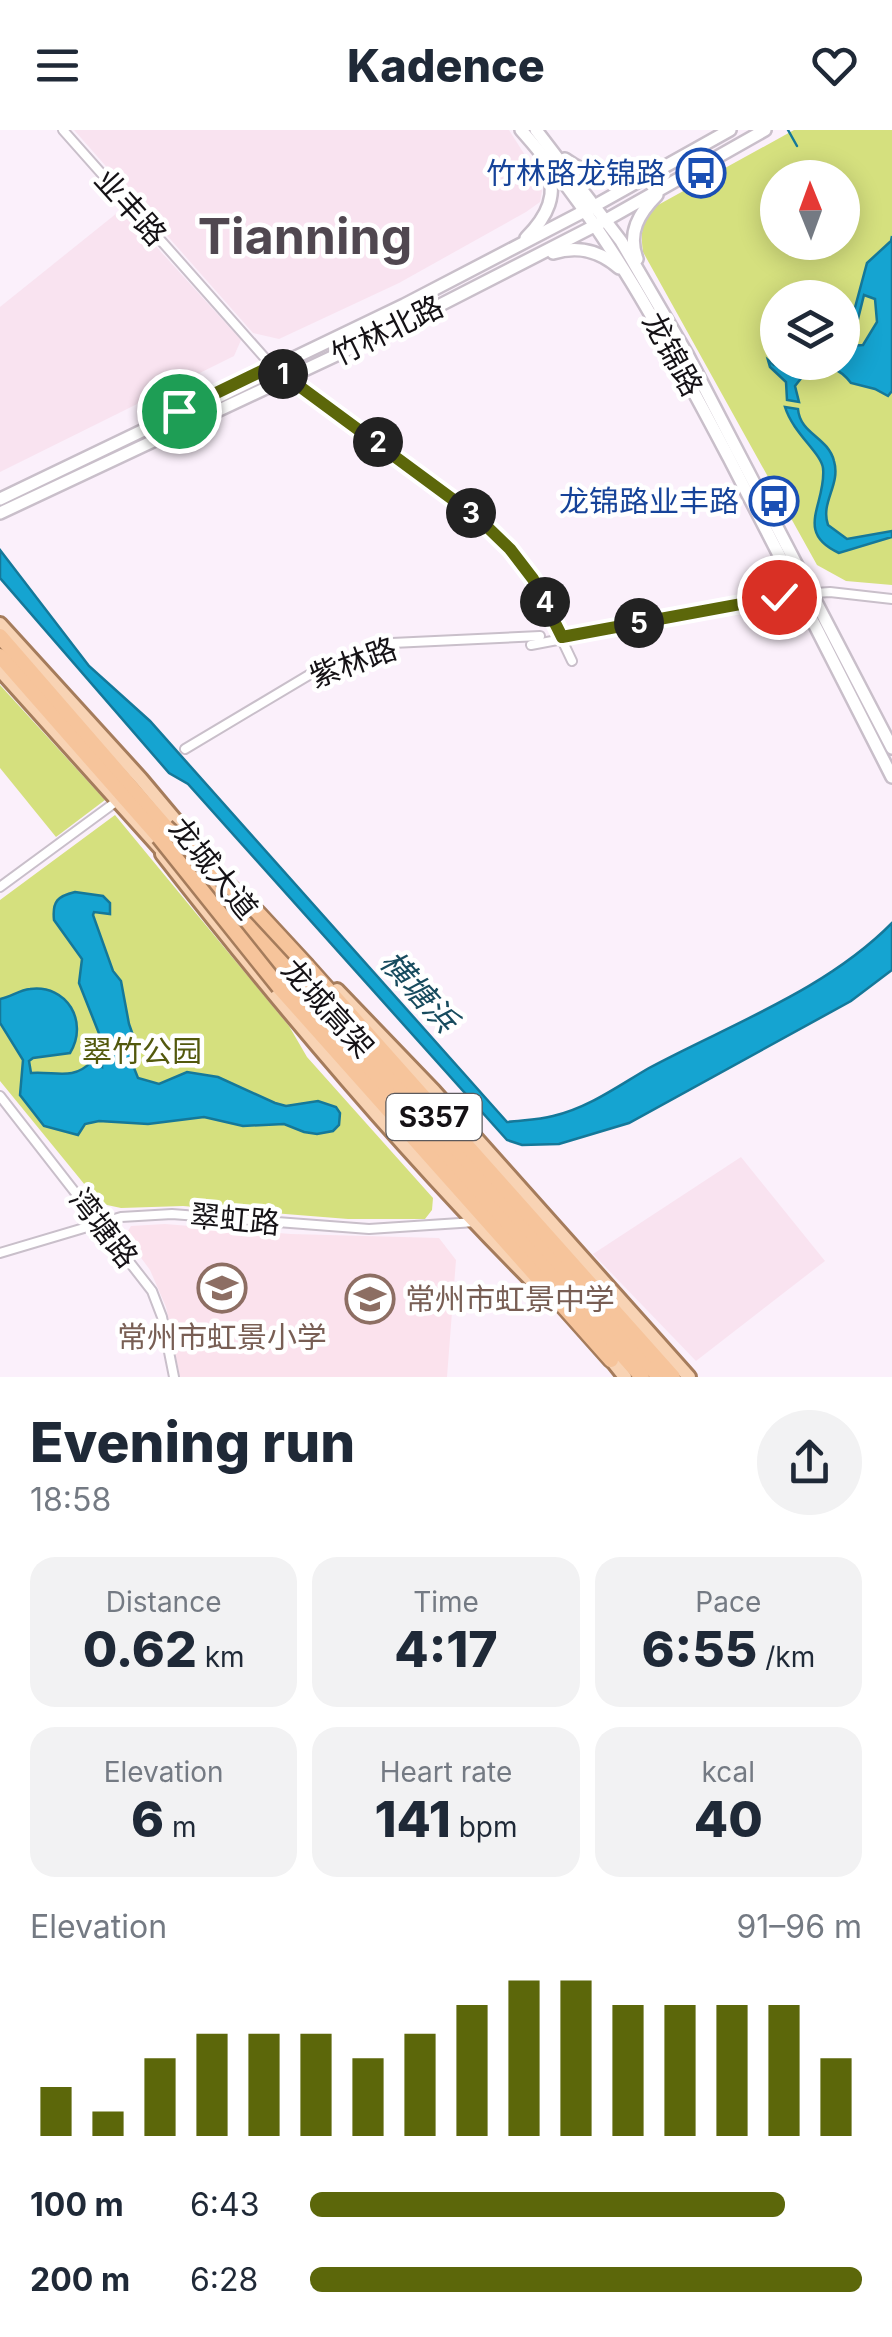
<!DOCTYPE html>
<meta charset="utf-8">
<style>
body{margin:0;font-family:Inter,"Noto Sans SC",sans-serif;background:#f2f2f3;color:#1f2937;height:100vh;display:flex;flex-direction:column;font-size:38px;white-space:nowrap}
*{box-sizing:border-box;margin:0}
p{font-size:32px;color:#747a83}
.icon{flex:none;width:55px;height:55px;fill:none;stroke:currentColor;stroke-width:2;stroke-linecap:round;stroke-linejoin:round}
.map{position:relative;height:1247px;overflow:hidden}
.side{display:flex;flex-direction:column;background:#fff;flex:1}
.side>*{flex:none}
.needle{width:65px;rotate:359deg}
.tools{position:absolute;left:760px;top:30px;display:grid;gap:20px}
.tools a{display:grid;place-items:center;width:100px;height:100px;border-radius:50%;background:#fff;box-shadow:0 5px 25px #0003;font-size:50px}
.pin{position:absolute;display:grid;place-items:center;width:85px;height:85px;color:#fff;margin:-42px;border:5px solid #fff;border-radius:50%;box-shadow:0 2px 10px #0007}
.km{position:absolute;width:50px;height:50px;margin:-25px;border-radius:50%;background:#222;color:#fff;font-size:28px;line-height:50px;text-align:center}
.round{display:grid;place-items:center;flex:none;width:105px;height:105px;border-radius:52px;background:#f2f2f3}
.summary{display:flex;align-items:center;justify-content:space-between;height:170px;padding:0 30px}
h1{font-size:55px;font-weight:800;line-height:75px}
.figures{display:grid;grid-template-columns:repeat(3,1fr);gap:15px;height:170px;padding:10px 30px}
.figures div{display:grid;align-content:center;border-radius:25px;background:#f2f2f3;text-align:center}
.figures b{font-size:50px;font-weight:800}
.figures small{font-size:28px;font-weight:400}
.figures p{font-size:28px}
.chart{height:280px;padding:20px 30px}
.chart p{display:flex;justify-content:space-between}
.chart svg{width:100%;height:180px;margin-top:10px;stroke:#5c670a;stroke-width:6}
ul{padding:0 30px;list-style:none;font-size:32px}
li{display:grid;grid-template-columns:160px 120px 1fr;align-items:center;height:75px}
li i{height:25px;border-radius:12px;background:#5c670a}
header{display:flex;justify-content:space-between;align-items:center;height:130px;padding:0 30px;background:#fff;font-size:45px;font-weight:800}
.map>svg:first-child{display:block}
.commercial{fill:#f9e3f0}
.education{fill:#fbe2ed}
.green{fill:#d5e07e;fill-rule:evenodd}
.water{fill:#15a4d1;stroke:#157899;stroke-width:2.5;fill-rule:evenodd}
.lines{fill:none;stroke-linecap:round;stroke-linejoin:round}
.stream{stroke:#157899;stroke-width:2.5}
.minor-casing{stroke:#c9bfca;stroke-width:12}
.secondary-casing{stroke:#c9bfca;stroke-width:16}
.primary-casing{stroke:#a57c5c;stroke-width:18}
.trunk-casing{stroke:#a57c5c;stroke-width:19}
.minor{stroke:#fff;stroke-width:8}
.secondary{stroke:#fff;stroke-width:11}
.primary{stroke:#f8d3b4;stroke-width:12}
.trunk{stroke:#f6c49b;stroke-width:14}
.trunk-bridge-casing{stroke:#a57c5c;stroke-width:19;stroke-linecap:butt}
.trunk-bridge{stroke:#f6c49b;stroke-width:14}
.route-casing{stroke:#fff;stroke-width:20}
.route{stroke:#5c670a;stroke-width:12}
.labels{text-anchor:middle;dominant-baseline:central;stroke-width:9;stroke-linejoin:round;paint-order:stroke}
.shield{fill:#fff;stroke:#5b595c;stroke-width:2.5}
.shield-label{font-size:28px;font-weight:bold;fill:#151216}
.transit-label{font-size:30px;fill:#164399;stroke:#fff;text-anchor:end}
.street-label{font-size:30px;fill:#151216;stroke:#fff}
.park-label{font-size:30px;fill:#53590d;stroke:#fff}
.education-label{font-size:30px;fill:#785e54;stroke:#fff;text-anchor:start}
.water-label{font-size:32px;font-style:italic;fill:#174b5e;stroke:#fff}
.town-label{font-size:50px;font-weight:bold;fill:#504750;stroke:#fff}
</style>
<header><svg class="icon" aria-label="menu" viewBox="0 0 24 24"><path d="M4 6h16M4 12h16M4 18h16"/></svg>Kadence<svg class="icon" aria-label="heart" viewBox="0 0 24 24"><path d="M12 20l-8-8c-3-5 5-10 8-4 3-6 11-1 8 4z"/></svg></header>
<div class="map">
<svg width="892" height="1247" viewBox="0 0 892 1247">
<rect width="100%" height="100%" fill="#fbf0fb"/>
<g class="commercial">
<path d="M74,0H509L530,33L542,61L540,72L526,82L399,153L279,209L253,203Z"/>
<path d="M122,79L241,210L234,226L0,342V177Z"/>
<path d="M741,1027L825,1131L696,1231L593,1124Z"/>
</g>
<path class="education" d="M165,1094L291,1104L439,1108L456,1130L447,1247H180L166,1177L150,1140L125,1106L131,1096Z"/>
<g class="green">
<path d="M794,0H892V455L846,451L817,435L643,122C640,100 642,91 658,75ZM778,48H842V112H778ZM778,168H842V232H778Z"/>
<path d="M0,555L105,670L56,707L0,638Z"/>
<path d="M115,685L289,896L307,927L433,1068L432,1080L425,1089H348L183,1076L121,1078L107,1075L94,1066L0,951V770Z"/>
</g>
<g class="water">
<path d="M892,106V261L888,266L875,259L851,253C839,237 830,237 810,237L795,256L799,272L787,270L786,252L770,237L768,230L774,235L842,232L843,205L850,196L867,133L891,111ZM864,165L875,169L877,192L863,215L849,216L845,209L857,193Z"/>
<path d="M785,277L798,279C800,304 828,307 834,331C841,355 820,372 828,395L847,409L892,401V407L839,423C793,402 827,373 823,338C821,323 793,303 785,277Z"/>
<path d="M0,420L89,536L150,591L507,992C522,990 538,990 553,986C588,978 618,956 649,938C731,894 826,860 892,793V840L851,871L629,993L559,1014L522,1015L507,1010L188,654L169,643L0,448Z"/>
<path d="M75,762L103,766L110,773V784L94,782L93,785L113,841L121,851L129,894L134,908L130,928L138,948L159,954L187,942L218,947L275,973L286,976L318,971L336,977L340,983L339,995L333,1001L317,1004L304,1002L284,994L243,996L204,987L148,994L99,991L85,994L78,1005L44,996L20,965L23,930L0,893V869C11,867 19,860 30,859C67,854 89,892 70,923L33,928L29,931L31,943C55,941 73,951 91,932L102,937L100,906L79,853L82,829L54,790C52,771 58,766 75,762Z"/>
</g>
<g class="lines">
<path class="stream" d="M788,0L797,16"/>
<g class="minor-casing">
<g id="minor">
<path d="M63,0L272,236L419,341L478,388L510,419L533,449L572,531"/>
<path d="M531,515L800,464L830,462L892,469"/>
<path d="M185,619L319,539L392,513L540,506"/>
<path d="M0,757L117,671"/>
<path d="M0,966L152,1161L162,1187L174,1247"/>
<path d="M0,1123L121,1087L172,1084L369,1099L475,1092"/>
</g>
</g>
<g class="secondary-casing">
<g id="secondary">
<path d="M521,0C608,98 668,213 729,328C784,434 838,540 892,647"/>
<path d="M536,0L621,111L687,224L892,618"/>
<path d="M565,29C590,47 616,54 646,42"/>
<path d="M526,108C547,87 559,64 546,36"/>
<path d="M553,123C579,115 600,121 619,138"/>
<path d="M637,129C627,103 639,83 657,65"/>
<path d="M0,369L404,175L596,75L730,0"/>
<path d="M0,383L411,190L606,90L765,0"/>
</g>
</g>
<g class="primary-casing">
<g id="primary">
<path d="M0,494L141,649L213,735"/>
<path d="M0,540L168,727"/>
<path d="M162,724C278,873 401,1020 535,1154"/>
<path d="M337,860L434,961L689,1247"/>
<path d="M605,1222L625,1247"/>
</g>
</g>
<g class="trunk-casing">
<g id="trunk">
<path d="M0,506L171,703"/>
<path d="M0,526L165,714"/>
<path d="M205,741L659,1247"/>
<path d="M236,793L642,1247"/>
<path d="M307,836L673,1247"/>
<path d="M279,857L611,1230"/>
</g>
</g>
<use href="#minor" class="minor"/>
<use href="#secondary" class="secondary"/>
<use href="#primary" class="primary"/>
<use href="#trunk" class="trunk"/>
<g class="trunk-bridge-casing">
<g id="trunk-bridge">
<path d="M166,697L258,783L307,836"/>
<path d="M159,707L279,857"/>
</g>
</g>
<use href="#trunk-bridge" class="trunk-bridge"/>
</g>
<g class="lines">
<g class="route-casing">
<path id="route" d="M179,281L272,236L478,388L510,419L533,449L562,507L779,467"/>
</g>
<use href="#route" class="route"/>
</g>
<defs>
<g id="bus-ring" transform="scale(2.5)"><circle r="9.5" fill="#fff" stroke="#1a4fb4" stroke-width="1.5"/><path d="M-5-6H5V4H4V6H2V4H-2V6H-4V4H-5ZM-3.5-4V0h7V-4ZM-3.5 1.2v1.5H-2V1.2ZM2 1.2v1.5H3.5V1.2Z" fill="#1a4fb4"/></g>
<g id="school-ring" transform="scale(2.5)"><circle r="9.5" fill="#fff" stroke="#8d6e63" stroke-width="1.5"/><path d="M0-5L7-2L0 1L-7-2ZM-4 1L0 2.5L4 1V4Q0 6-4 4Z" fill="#8d6e63"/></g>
</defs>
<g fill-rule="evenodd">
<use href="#bus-ring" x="701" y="43"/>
<use href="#bus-ring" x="774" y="371"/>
<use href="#school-ring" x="222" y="1158"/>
<use href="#school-ring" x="370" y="1169"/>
</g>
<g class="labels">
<rect class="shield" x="386.5" y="964" width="95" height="46" rx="8"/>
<g class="shield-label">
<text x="434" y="987">S357</text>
</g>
<g class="transit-label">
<text x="666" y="43">竹林路龙锦路</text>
<text x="739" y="371">龙锦路业丰路</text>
</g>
<g class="street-label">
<text transform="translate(131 77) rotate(48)">业丰路</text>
<text transform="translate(387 200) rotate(-26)">竹林北路</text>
<text transform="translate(673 224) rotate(61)">龙锦路</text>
<text transform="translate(353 532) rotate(-20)">紫林路</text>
<text transform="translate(214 738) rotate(51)">龙城大道</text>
<text transform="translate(328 878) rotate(48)">龙城高架</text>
<text transform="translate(235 1089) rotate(5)">翠虹路</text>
<text transform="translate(104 1098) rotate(52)">湾塘路</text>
</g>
<g class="park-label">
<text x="142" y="921">翠竹公园</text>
</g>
<g class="education-label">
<text x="405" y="1169">常州市虹景中学</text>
<text x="222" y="1207" text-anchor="middle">常州市虹景小学</text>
</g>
<g class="water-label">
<text transform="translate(419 861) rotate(48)">横塘浜</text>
</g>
<g class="town-label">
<text x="305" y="106">Tianning</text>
</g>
</g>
</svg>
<div class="tools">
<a><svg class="needle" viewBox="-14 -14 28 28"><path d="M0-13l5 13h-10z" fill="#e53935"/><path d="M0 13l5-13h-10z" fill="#747a83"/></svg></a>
<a><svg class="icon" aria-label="layers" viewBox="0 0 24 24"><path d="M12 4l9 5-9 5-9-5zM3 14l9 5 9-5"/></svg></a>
</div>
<div class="pin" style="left:179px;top:281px;background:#1e9e55"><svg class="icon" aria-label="arrive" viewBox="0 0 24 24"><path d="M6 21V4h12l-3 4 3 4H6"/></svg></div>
<div class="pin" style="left:779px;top:467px;background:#d93025"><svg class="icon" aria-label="check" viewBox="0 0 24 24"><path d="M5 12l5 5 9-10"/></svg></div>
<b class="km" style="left:283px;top:244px">1</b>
<b class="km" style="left:378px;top:312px">2</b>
<b class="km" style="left:471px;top:383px">3</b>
<b class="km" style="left:545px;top:472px">4</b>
<b class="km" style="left:639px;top:493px">5</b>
</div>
<section class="side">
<div class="summary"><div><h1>Evening run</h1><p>18:58</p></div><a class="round"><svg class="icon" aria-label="share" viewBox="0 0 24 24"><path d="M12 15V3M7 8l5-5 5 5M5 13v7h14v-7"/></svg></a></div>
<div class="figures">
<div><p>Distance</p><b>0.62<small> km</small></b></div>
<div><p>Time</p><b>4:17</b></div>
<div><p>Pace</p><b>6:55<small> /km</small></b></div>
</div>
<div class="figures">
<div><p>Elevation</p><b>6<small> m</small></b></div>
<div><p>Heart rate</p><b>141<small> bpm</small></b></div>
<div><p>kcal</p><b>40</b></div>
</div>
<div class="chart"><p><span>Elevation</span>91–96 m</p>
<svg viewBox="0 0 160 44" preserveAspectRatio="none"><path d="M5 44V32M15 44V38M25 44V25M35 44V19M45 44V19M55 44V19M65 44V25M75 44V19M85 44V12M95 44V6M105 44V6M115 44V12M125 44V12M135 44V12M145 44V12M155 44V25"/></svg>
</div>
<ul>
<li><b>100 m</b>6:43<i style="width:86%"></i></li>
<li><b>200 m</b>6:28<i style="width:100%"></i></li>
</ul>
</section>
